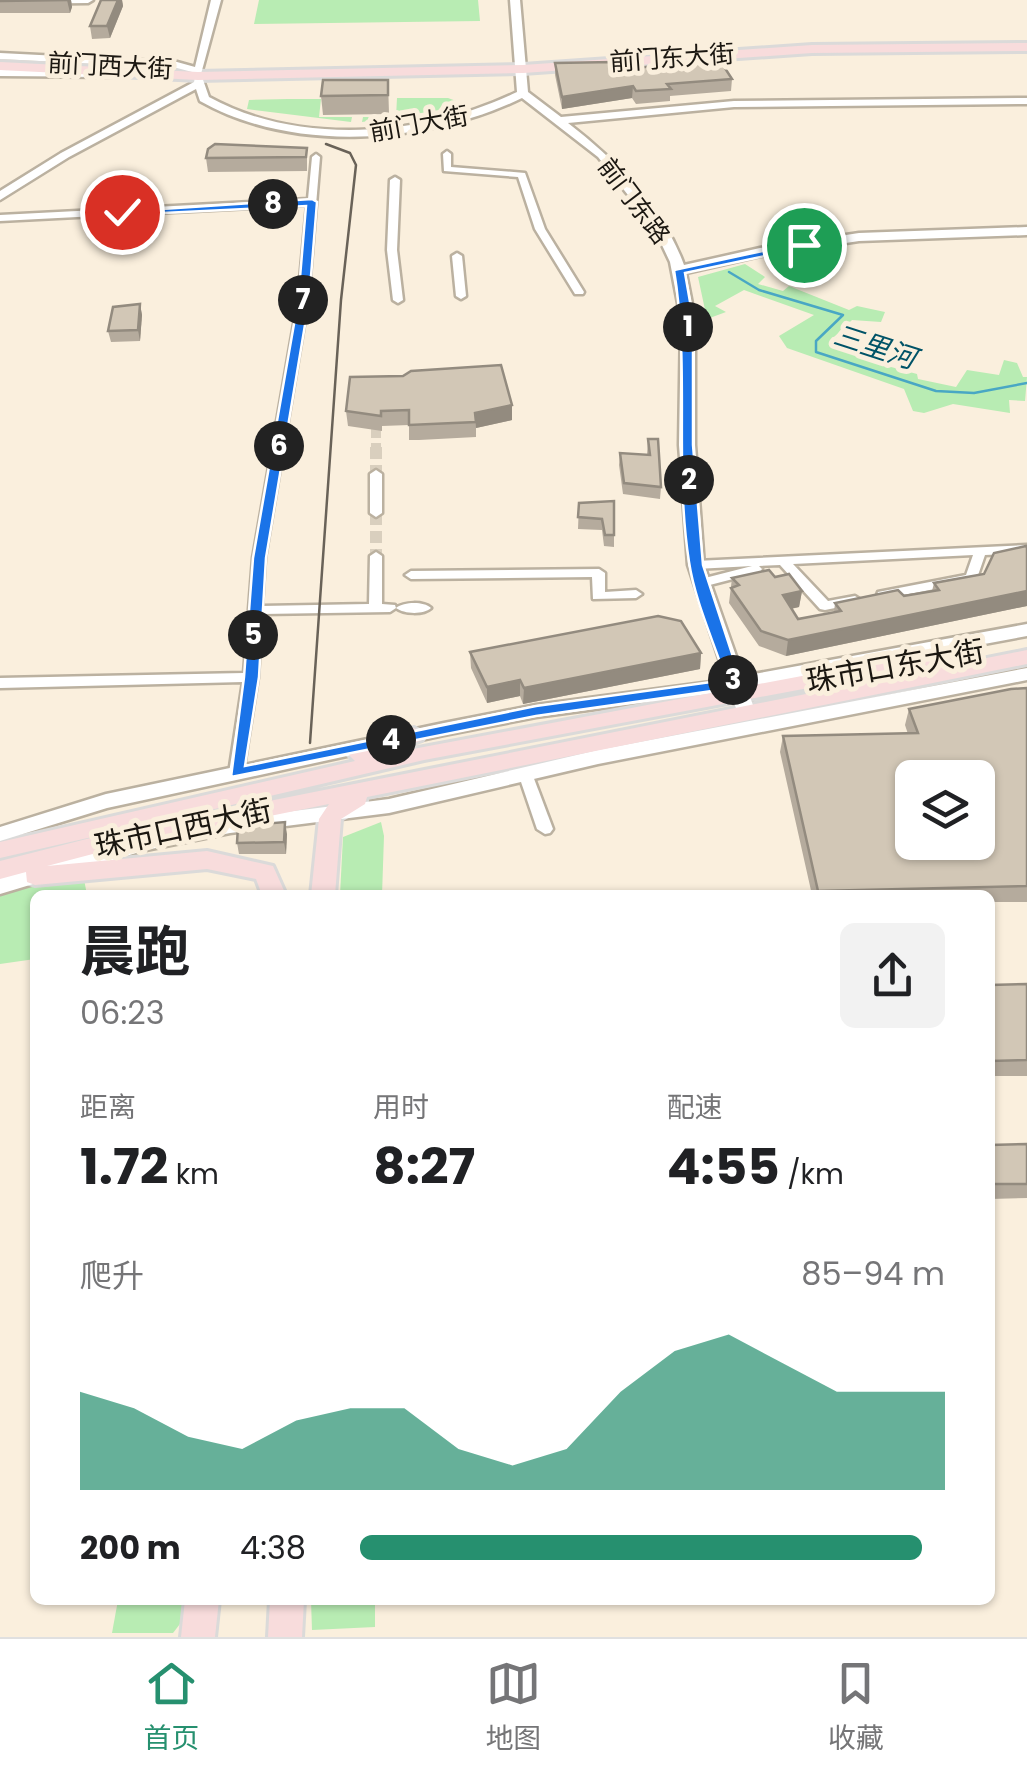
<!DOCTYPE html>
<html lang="zh">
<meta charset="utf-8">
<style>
body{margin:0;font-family:Poppins,"Noto Sans SC",sans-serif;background:#f2f2f2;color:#202124;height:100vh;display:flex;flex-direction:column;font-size:38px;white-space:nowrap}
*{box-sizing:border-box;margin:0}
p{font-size:32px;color:#757577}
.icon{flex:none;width:55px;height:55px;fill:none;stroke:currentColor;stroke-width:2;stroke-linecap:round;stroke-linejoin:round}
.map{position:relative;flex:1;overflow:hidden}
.sheet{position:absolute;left:30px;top:890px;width:965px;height:715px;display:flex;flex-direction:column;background:#fff;border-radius:15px;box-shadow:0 2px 8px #0004}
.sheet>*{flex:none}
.fabs{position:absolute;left:895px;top:760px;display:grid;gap:20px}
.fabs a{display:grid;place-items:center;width:100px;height:100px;border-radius:15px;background:#fff;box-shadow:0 2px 8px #0004;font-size:50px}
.pin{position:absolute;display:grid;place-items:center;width:85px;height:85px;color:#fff;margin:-42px;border:5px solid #fff;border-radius:50%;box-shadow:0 2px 10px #0007}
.km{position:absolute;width:50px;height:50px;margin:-25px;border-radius:50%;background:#222;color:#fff;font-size:28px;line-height:50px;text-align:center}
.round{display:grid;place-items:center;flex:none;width:105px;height:105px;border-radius:15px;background:#f2f2f2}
.head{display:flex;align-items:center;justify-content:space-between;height:170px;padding:0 50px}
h1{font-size:55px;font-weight:700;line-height:75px}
.figures{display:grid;grid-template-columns:repeat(3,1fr);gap:15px;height:170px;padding:10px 50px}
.figures div{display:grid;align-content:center}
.figures b{font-size:50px;font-weight:700}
.figures small{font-size:28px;font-weight:400}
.figures p{font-size:28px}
.chart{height:280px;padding:20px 50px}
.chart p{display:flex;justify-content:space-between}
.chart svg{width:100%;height:180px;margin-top:10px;fill:#26906f;opacity:.7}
ul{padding:0 50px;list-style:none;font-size:32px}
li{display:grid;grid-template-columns:160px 120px 1fr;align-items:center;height:75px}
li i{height:25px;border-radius:12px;background:#26906f}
.tab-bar{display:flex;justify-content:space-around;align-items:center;height:140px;border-top:2px solid #e0e0e0;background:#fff;font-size:28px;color:#757577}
.tab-bar a{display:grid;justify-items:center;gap:5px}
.tab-bar .current{color:#26906f}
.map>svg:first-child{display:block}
.green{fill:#b8ecb3}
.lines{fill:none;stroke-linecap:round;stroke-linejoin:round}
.stream{stroke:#49a7c4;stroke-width:2.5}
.street-tunnel-far1{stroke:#d9cfbe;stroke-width:10;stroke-dasharray:10 5;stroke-linecap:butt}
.street-tunnel{stroke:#d9cfbe;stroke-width:12;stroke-dasharray:12 6;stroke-linecap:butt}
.street-casing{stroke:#bbb1a0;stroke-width:5}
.secondary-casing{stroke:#bbb1a0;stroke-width:5}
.primary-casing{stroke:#dbdad9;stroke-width:6}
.street{fill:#fff;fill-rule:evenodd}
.secondary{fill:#fff;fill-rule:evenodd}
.primary{fill:#f8dcdc;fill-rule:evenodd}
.tram{stroke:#696258;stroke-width:2.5}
.wall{fill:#b5ab9d}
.shaded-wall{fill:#938b7f}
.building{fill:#d2c7b6;stroke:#938b7f;stroke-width:2.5;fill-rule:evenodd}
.route{fill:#1a73e8;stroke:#fff;stroke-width:2.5}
.labels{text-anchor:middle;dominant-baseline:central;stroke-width:10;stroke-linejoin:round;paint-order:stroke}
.far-street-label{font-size:25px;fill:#1b1711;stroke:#faefdd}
.far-water-label{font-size:28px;font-style:italic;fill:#005367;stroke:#faefdd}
.street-label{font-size:30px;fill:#1b1711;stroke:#faefdd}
</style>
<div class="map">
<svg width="1027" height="1637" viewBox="0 0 1027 1637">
<rect width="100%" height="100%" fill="#faefdd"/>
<g class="green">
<path d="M259,0H478L480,21L254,24Z"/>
<path d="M397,98H448L470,106L362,122L363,117H396Z"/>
<path d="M288,99H321L319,117H352L351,122L247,109L249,100Z"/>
<path d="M745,264L765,277L758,284L783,291L789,286L849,310L857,306L885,312L881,322L852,320L834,337L885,351L880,364L917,374L918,379L956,387L967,370L999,375L1004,360L1017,363L1023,377H1027L1025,401L1009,400L1010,413L953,404L924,413L913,411L904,389L787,348L779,336L814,315L744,290L715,306L726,312L707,319L698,277Z"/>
<path d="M381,822L384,836L382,895H340L343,837Z"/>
<path d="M83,874L87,895H35V959L0,964V893Z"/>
<path d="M118,1600H185L183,1620L173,1633H112Z"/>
<path d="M311,1600H375V1627L312,1630Z"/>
</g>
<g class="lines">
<path class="stream" d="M729,272L759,290L843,315L816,341V352L936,391L974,393L1027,383"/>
<path class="street-tunnel-far1" d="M376,413V449"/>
<g class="street-tunnel">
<path d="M376,447V474"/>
<path d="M376,513V556"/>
</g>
<g class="street-casing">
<g id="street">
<path d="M447,151L451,154V167L525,173L545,229L584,292L583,294H575L535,229L518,177L444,171L443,154Z"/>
<path d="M316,154L320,157L308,301L265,558L262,606L369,604L370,556L376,552L382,556V604L395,605L396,608C404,602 423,601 431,608C423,615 404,614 396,608L390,612L262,614L258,677L243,773L236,778L229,773L243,682L0,688V678L244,673L253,558L298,301L307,205L0,221V215L308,199L312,157Z"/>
<path d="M395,177L400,180L397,250L403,300L398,303L393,300L387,250L390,180Z"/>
<path d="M457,253L462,256L466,296L461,299L456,296L452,256Z"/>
<path d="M376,470L382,474V513L376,517L370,513V474Z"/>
<path d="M1027,545V553L985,555L976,581L883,599L877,595L878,592L966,575L973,555L793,564L828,601L855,596L861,600L860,603L825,610L820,609L780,565L759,566L762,569L760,572L702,587L696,583L697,580L752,566L696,569L690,565L696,561Z"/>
<path d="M599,569L605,573V592L636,590L642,594L636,598L593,599L592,577L411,579L405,575L411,571Z"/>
<path d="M526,771L533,776L553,829L550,833L545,834L537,829L519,776Z"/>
</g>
</g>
<g class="secondary-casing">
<g id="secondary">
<path d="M0,0H93L88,3L0,4Z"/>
<path d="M211,0H221L201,74L209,97C300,147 426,136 517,92L510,0H520L528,92L561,117L734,101L1027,98V104L734,107L568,123C616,160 663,207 684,265L760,248L859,233L1027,227V235L859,241L760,256L686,273L695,319V445L704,565L743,676L1027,624V636L747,688L756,714L747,720L738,714L730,691L536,717L444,735L107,808L0,841V827L106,794L444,723L536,705L726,680L688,565L679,445L681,319L670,262L654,228L598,157L522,98C427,144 294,154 200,101L196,89L69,157L0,200V191L61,153L194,82L196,73L177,68L0,59V53L177,62L195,67Z"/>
<path d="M0,70L123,71L128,74L123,77L0,76Z"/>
<path d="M1027,668V680L598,764L389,813L230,833L146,850L0,894V878L146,836L230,819L389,799L598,750Z"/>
</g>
</g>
<g class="primary-casing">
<g id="primary">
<path d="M1027,43V51L812,53L523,73L198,80L0,70V62L198,72L523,65L812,45Z"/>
<path d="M956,647L966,654L963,659L424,760L138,827L1027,650V664L367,797L365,804L341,819L335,895H311L319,819L329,804L127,845L47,866L207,851L273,866L286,895H262L256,879L207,869L35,885L27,882L26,872L0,879V861L114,832L0,858V842L355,761L349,755L352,750L414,728L425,735L422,740L381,755Z"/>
<path d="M185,1600H219L215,1637H181Z"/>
<path d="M270,1600H304L302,1637H268Z"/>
</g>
</g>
<use href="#street" class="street"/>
<use href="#secondary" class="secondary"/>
<use href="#primary" class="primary"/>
<path class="tram" d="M310,743L341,300L356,165L350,153L326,144"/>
</g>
<g class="wall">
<path d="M0,0H71L72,7L70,13H0Z"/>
<path d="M101,0H122L123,6L110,38L92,39L90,26Z"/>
<path d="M555,63L732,79L731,91L670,96V101L636,104L632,98L562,109L555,75Z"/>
<path d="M388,80L389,114L323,115L321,96Z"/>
<path d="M307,148V171L208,172L206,158Z"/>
<path d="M140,304L142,315L140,341L111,342L108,331Z"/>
<path d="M512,405V420L476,428V437L419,440H409V425L382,426V431L348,426L346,411Z"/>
<path d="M648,439L661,487L660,499L623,494L619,465L620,453L647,455Z"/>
<path d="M614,501V547L604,546L602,530L578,529L579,503Z"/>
<path d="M775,577L802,591L799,607L791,609L798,619L834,612L835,603L932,591L934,583L1027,606L786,656L759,646L729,603L732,578Z"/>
<path d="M470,652L701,653L700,669L523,704L520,696L487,703L471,668Z"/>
<path d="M1027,688V902H990V895H812L780,752L783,736L908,734L905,725L909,709Z"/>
<path d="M287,834L286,854H239L237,843Z"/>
<path d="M1027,984V1076H990V985Z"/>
<path d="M1027,1144V1198L990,1199V1145Z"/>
</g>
<g class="shaded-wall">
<path d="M67,0H71L72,7L70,13Z"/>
<path d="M118,0H122L123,6L110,38L107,26Z"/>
<path d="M633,86L632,98L562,109V97Z"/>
<path d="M140,304L142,315L140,341L138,330Z"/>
<path d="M512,405V420L476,428L475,413Z"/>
<path d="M802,591L799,607L780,611L783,595Z"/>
<path d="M1027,591V606L786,656L788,640Z"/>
<path d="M701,653L700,669L523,704L524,688Z"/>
<path d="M520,680V696L487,703V687Z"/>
<path d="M285,822L287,834L286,854L284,842Z"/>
</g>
<g class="building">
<path d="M0,0H68L0,1Z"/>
<path d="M101,0H118L107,26H90Z"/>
<path d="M613,62L615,69L721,62L732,79L667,84L671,89L636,91L633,86L562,97L555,63Z"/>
<path d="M323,80H388V95L321,96Z"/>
<path d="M215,144L307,148L306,157L206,158L208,149Z"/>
<path d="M140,304L138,330L108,331L113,307Z"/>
<path d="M501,365L512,405L475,413L476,422L409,425V410L381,411V416L346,411L350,377L403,376L411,371Z"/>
<path d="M648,439H658L661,487L624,483L620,453L650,455Z"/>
<path d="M614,501V535H605L602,519L578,517L579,503Z"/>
<path d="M1026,546L1027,548V591L788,640L761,631L731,588L739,585L732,578L769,570L775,577L789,574L802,591L783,595L798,619L841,611L835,603L898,590L904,596L939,590L934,583L984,574L994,553Z"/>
<path d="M658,616L681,621L701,653L524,688L520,680L487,687L470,652Z"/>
<path d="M1027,688V886L818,891L783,736L918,733L909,709L1011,689ZM912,778H978V842H912Z"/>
<path d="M285,822L284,842L237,843L238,826Z"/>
<path d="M1027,984V1060L990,1061V985Z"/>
<path d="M1027,1144V1184H990V1145Z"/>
</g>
<path class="route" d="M312,199L317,202L309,301L266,558L259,677L245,766L536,706L726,680C714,642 695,602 689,562C674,466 690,367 674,270L804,242L807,247L685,273L693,319V445L703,565L742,684L740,687L536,716L231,777L244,677L253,558L298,301L306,206L122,215L117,212Z"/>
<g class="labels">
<g class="far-street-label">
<text transform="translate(672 58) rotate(-4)">前门东大街</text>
<text transform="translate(110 66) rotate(3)">前门西大街</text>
<text transform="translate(419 124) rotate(-10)">前门大街</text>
<text transform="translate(634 201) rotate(53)">前门东路</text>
</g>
<g class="far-water-label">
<text transform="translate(875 347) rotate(18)">三里河</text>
</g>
<g class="street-label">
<text transform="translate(895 666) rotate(-10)">珠市口东大街</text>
<text transform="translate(183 828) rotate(-12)">珠市口西大街</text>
</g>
</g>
</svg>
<div class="fabs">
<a><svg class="icon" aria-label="layers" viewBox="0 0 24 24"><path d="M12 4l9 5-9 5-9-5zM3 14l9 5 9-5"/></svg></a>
</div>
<div class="pin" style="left:804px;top:245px;background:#1e9e55"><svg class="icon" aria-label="arrive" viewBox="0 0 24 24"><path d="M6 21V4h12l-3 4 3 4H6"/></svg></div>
<div class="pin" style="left:122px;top:212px;background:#d93025"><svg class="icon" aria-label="check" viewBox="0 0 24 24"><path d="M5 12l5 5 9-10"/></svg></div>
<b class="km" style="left:688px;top:327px">1</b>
<b class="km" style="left:689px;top:480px">2</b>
<b class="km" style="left:733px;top:680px">3</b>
<b class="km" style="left:391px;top:740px">4</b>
<b class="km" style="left:253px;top:635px">5</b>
<b class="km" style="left:279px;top:446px">6</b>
<b class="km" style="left:303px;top:300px">7</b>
<b class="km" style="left:273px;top:204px">8</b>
<section class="sheet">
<div class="head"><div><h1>晨跑</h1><p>06:23</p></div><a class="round"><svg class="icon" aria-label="share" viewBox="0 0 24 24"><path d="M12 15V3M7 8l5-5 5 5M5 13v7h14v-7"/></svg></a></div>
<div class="figures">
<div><p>距离</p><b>1.72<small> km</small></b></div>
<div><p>用时</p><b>8:27</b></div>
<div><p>配速</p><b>4:55<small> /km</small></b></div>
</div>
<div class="chart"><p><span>爬升</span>85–94 m</p>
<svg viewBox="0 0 160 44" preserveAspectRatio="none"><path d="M0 44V20L10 24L20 31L30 34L40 27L50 24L60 24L70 34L80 38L90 34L100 20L110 10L120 6L130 13L140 20L150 20L160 20V44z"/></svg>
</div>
<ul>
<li><b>200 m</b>4:38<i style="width:96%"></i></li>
</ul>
</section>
</div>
<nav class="tab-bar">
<a class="current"><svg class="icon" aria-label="home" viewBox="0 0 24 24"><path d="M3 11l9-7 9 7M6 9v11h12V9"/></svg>首页</a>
<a><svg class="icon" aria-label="map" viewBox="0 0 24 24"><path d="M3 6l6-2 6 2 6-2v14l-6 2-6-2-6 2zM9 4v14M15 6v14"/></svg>地图</a>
<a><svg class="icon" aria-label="saved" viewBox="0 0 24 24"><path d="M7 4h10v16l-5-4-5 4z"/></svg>收藏</a>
</nav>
